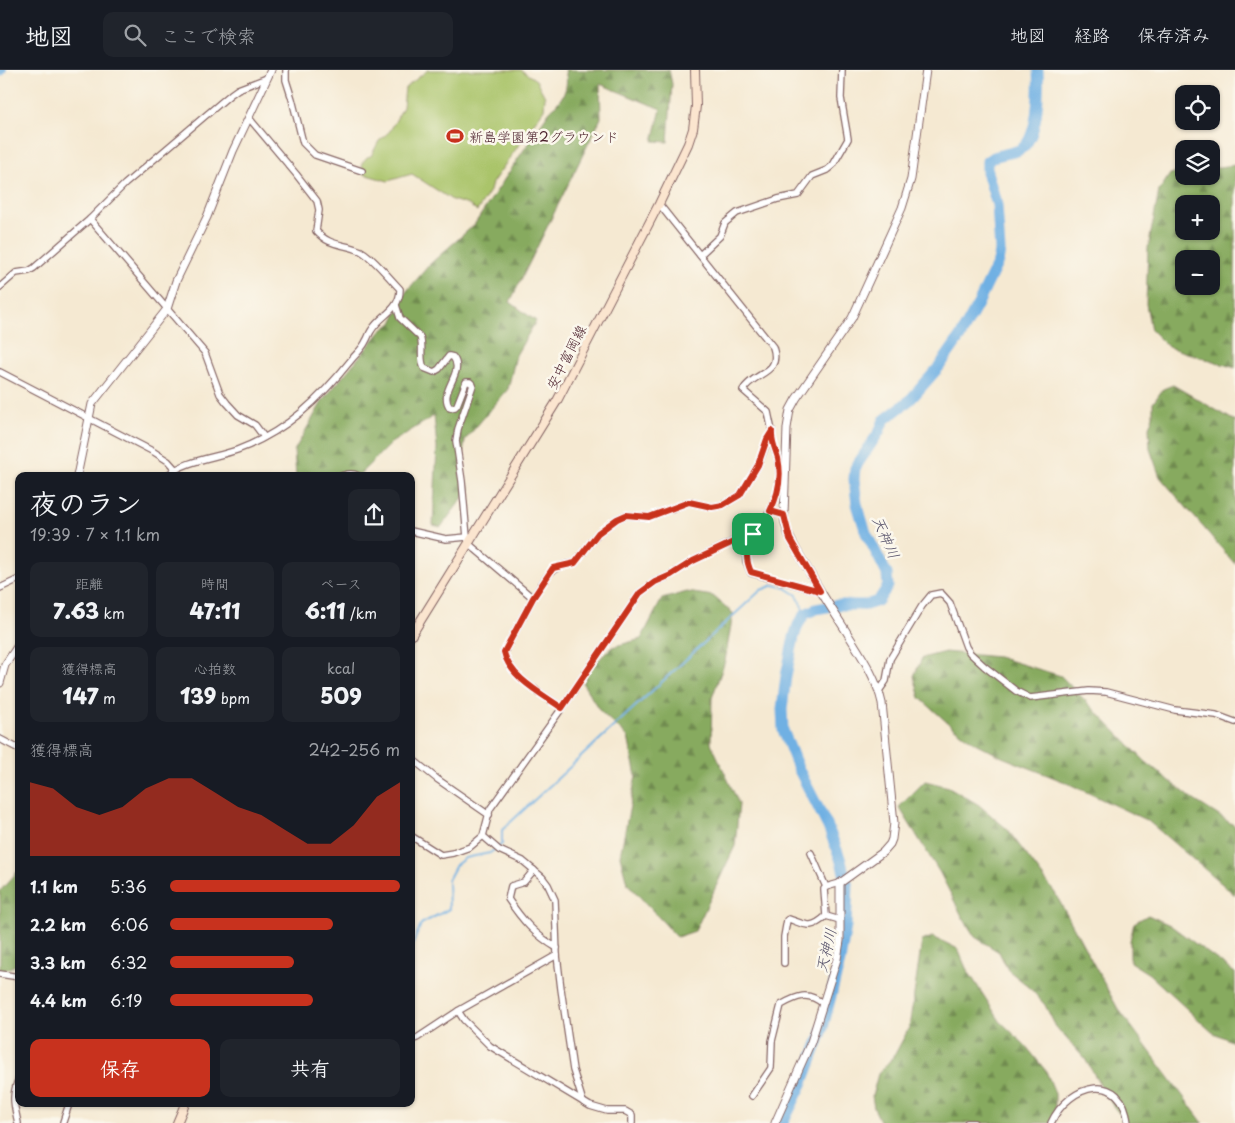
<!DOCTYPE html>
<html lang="ja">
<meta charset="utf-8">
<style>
body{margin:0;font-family:"Playpen Sans","Klee One",sans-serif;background:#20242c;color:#f1f3f6;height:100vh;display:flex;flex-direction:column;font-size:19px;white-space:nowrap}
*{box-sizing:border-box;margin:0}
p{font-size:16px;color:#9ea1a6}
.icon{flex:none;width:28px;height:28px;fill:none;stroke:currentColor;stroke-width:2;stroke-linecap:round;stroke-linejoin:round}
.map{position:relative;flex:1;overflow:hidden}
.sheet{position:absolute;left:15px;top:402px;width:400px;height:635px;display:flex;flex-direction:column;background:#171b24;border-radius:10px;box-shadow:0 1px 4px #0004}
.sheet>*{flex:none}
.fabs{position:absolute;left:1175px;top:15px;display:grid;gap:10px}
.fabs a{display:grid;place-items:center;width:45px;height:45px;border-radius:10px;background:#171b24;box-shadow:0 1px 4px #0004;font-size:25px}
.pin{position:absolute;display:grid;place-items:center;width:42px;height:42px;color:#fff;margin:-21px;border-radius:10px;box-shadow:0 2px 8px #0006}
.round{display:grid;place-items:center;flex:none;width:52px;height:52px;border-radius:10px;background:#20242c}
.headline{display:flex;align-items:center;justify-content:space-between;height:85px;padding:0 15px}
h1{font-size:28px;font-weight:800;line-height:38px}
.metrics{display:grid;grid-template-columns:repeat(3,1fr);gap:8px;height:85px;padding:5px 15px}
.metrics div{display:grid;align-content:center;border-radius:10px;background:#20242c;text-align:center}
.metrics b{font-size:21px;font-weight:800}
.metrics small{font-size:14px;font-weight:400}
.metrics p{font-size:14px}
.chart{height:140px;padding:10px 15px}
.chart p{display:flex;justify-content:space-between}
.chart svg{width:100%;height:90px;margin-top:5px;fill:#c8321e;opacity:.7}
.button{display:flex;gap:10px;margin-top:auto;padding:10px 15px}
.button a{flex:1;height:58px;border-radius:10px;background:#c8321e;color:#fff;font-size:20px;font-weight:800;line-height:58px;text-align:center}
.button a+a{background:#20242c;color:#f1f3f6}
ul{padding:0 15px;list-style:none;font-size:16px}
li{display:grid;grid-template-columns:80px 60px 1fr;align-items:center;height:38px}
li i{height:12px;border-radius:6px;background:#c8321e}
header{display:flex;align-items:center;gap:30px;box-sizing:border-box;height:70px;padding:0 25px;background:#171b24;border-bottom:1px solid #363941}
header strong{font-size:24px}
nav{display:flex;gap:28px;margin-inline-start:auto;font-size:18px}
.search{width:350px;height:45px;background:#20242c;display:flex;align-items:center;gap:12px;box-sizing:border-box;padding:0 18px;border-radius:10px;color:#9ea1a6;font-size:19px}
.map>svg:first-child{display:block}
.forest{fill:url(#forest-firs);stroke:#686445;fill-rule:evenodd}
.pitch{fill:#aac46b;stroke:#7a724b}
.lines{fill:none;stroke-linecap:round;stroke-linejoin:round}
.stream{stroke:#6fb0e3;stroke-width:2}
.river{stroke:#6fb0e3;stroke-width:11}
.minor-casing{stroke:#866665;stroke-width:8}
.tertiary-casing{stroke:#866665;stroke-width:9}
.secondary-casing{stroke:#866665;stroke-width:10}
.minor{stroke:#fff;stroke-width:5.5}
.tertiary{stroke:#fff;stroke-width:7}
.secondary{stroke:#fbe5cf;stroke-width:8}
.route-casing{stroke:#fff;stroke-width:10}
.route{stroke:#c8321e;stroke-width:6}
.labels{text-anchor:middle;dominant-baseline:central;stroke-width:5;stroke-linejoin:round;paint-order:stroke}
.poi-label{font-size:14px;fill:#4a1f2b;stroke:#fbf7ec;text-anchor:start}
.street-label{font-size:14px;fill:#4a1f2b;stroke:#fbf7ec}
.water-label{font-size:15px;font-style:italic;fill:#57526b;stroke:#fbf7ec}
</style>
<header>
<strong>地図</strong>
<div class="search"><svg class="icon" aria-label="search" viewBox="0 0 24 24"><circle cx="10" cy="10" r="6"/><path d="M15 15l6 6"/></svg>ここで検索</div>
<nav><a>地図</a><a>経路</a><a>保存済み</a></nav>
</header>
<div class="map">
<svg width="1235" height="1053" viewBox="0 0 1235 1053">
<defs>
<pattern id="forest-firs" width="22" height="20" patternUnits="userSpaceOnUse" patternTransform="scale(1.25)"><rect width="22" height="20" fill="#87aa5f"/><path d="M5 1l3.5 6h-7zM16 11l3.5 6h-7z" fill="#708a4f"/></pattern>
</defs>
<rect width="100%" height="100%" fill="#fbf7ec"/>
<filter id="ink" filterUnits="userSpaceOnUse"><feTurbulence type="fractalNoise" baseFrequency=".02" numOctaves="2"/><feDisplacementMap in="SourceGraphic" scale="10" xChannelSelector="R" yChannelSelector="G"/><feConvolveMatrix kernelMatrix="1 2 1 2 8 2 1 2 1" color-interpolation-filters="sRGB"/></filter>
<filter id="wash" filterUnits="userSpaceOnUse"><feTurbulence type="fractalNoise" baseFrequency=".0096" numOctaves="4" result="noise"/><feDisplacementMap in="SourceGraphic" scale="20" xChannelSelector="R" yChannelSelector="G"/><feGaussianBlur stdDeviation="1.12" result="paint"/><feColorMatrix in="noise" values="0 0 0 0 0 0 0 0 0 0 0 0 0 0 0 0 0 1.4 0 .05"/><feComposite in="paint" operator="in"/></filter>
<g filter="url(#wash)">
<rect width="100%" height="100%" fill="#f5e9d2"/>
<g class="forest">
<path d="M565,0H669L672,14L668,72L653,71L661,39L600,14L601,48L510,232L536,251L516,285L508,319L465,370L460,405L470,418L441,457L433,455L437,378L434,346L391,373L358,406H296L294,381L323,330L381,261L392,253L406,222L430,194L474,155L549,42C562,29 570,20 565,0Z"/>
<path d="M1235,95V298L1168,277L1151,260L1146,234L1148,178L1159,121L1170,104L1184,101V106H1211V98ZM1184,134H1211V161H1184ZM1184,189H1211V216H1184Z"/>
<path d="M1173,315L1235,351V494L1160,407L1150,379L1149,357L1153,346V333L1163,319Z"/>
<path d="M687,522L713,526L733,543L725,591L712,628L711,673L739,734L735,776L695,861L677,867L627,813L620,786L636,706L628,667L600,641L583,614L588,600L612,577L641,569L662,529Z"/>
<path d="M945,582L998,587L1061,606L1146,692L1194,730L1235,756V825L1148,751L1065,712L1002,687L975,673L949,654L920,628L914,606L922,588Z"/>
<path d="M925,711L949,717L979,735L1007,759L1055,823L1117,937L1203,1053H1127L1113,1036L1085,989L1056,957L1045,935L1028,916L1008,900L999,882L975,867L963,848L940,803L899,737Z"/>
<path d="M19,800V893L0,903V821Z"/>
<path d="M1148,845L1170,855L1235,903V973L1212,962L1149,904L1130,892V871L1134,853Z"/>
<path d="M932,867L944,872L958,879L966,898L1000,951L1025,975L1046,1001L1055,1023V1053H881L874,1038L872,1026L878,1004L894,986L909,958L922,871Z"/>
</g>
<path class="pitch" d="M428,0H521L536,10L545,27L544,39L492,113L490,121L477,141L469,135L452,130L412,104L388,111L363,104L362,93L367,87L371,86L379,71L390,61L403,37L405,18Z"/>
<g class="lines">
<path class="stream" d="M411,879L421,854L449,839L448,810L456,795L465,788L490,783L502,774V760L761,520L774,515L786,518L797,525L805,544"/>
<g class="river">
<path d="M0,1L1,0"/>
<path d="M783,1053L803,1012L821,965L840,891L846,856L848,817L840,788L828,757L798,698L783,660L782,639L786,606L794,567L798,555L805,544L816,539L838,535H866L878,531L888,516L887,504L866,463L857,434L854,409L855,398L879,362L884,350L910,330L939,297L960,267L978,234L998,192L1000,181L997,135L987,102V91C996,83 1009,85 1019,80C1039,71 1039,19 1038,0"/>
</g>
</g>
</g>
<g filter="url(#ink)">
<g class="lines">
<g class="minor-casing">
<g id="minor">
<path d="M286,0V10L292,29L303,73L315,85L362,101"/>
<path d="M659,134L773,277C782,305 754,301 743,320L768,342L772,361L771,370L778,388L780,406L779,420L770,441"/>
<path d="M90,149L205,283L220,324L227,333L238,345L255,355L264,367"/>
<path d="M700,185L720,166L725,153L737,143L778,129L798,125L812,106L827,100L833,95L848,69L841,28L842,0"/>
<path d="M0,217L16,203L29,201L34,198L90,149L125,114L231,24L238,19L267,8"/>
<path d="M396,235L400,248L420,267C424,277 419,288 424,298L434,302L439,299L449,286L453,287C466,303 437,321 450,338L455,337L457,335L466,312H470L473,315L458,359L456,371L462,411L467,467L469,474L533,528L504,582C509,607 543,624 562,638"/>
<path d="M0,302L154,382L168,391L176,400"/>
<path d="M166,406C186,390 214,388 237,380C286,362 320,329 352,289C357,283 363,278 366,271C368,268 369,264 371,261C381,244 400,241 400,219C389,208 374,188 361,181C343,173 330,177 316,161L319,140L317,131L296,104L249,48"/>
<path d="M341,406C346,404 353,403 359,406"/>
<path d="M784,445L770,441L762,455L753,464L747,482L746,491L751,503L820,521"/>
<path d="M411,461L446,469L467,467"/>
<path d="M0,518L19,509"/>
<path d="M533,528C547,507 548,496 575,493L598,463L617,449L626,445L649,447L689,432L712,437L723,435L740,425L758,395L770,364"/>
<path d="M879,621L886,611L890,589L922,536L931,525L941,523L950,533L966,577L970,583L984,596L1016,621L1030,628L1089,621L1106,622L1175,640L1216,645L1235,652"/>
<path d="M0,669L19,679"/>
<path d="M411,688L437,709L489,745"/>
<path d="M411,766L441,785L453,783L470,777L483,766L490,739L562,638L640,523L655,512L671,505L693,491L746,465L753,464"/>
<path d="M483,766L499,780L523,791L542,807L548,815L555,830L557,885L561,919L573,1000L583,1032"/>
<path d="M811,783L826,817"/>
<path d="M534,800L524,812L511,816L508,829C522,850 535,865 557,878"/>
<path d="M826,846L824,819L826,817L840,813"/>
<path d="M784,893V867L787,850L789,849C806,855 811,860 826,846L840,850"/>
<path d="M0,904L19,907"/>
<path d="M458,941L464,950L490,976L590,1036L607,1041H625L632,1045V1053"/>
<path d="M411,970L417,968L458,941L557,885"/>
<path d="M752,1026L771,998L772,971L781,935C797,926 808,921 823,934"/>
<path d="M63,1052L69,1034"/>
<path d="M18,1053C14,1034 11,1026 19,1008"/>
<path d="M967,1053H974"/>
<path d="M1051,1053C1069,1013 1123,1000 1128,1053"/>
</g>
</g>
<g class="tertiary-casing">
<g id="tertiary">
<path d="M77,406L92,334L167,239L176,211L207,147L233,81L271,0"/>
<path d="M0,613L5,595L19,574"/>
<path d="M775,1053L811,972L837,889L840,871V813L883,782L890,774L892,769L894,753L882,633C876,606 860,584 846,561C831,538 816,515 803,491C795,477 785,463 784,445L787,358L790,340L796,329L852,248L902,138L911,109L926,0"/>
</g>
</g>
<g class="secondary-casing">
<g id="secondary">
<path d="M411,566L557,331L659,134L688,74L693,59L696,36L695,0"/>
<path d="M177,1053L185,1034"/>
</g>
</g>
<use href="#minor" class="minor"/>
<use href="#tertiary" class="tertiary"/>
<use href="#secondary" class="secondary"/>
</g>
</g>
<g class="lines" filter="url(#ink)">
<g class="route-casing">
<path id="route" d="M772,361C771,371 775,378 778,388C782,407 779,424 770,441L784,445L790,469L820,521L751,502C744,486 747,481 753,464L746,466L693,491L671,505L655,512L640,523L562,638C542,624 509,607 504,582L533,528L553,498L575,493L598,463L617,449L626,445L649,447L689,432L712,437L723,435L740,425L758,395L767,369Z"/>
</g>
<use href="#route" class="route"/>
</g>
<defs>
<g id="stadium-bare" transform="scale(1.35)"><path d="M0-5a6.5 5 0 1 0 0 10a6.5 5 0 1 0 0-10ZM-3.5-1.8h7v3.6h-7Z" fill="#c8321e" stroke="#fbf7ec" stroke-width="2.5" paint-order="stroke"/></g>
</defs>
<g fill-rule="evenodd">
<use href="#stadium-bare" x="455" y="66"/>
</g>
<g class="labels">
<g class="poi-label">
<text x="469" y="66">新島学園第2グラウンド</text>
</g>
<g class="street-label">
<text transform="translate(566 287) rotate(-63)">安中富岡線</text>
</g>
<g class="water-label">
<text transform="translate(887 467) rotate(66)">天神川</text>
<text transform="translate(825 880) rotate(-77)">天神川</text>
</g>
</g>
</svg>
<div class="fabs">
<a><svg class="icon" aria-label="locate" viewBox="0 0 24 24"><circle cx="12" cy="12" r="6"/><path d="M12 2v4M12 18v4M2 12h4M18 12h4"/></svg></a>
<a><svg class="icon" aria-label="layers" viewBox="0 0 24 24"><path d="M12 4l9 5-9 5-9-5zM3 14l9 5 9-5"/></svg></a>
<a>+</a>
<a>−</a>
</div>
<div class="pin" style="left:753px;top:464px;background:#1e9e55"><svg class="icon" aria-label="arrive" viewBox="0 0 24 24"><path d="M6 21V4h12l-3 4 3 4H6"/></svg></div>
<section class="sheet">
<div class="headline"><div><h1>夜のラン</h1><p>19:39 · 7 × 1.1 km</p></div><a class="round"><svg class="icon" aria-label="share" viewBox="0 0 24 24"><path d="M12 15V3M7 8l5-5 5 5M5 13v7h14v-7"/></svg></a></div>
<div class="metrics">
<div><p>距離</p><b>7.63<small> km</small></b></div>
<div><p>時間</p><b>47:11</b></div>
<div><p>ペース</p><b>6:11<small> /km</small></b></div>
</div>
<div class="metrics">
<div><p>獲得標高</p><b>147<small> m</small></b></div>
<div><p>心拍数</p><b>139<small> bpm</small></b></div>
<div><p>kcal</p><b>509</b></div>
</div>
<div class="chart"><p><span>獲得標高</span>242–256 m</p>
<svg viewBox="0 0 160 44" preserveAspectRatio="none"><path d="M0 44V8L10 11L20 20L30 24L40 20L50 11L60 6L70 6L80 13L90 20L100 24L110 31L120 38L130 38L140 29L150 15L160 8V44z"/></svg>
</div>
<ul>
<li><b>1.1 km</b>5:36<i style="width:100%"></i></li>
<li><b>2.2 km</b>6:06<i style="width:71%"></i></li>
<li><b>3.3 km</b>6:32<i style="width:54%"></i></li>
<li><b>4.4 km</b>6:19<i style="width:62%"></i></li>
</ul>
<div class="button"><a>保存</a><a>共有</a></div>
</section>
</div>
